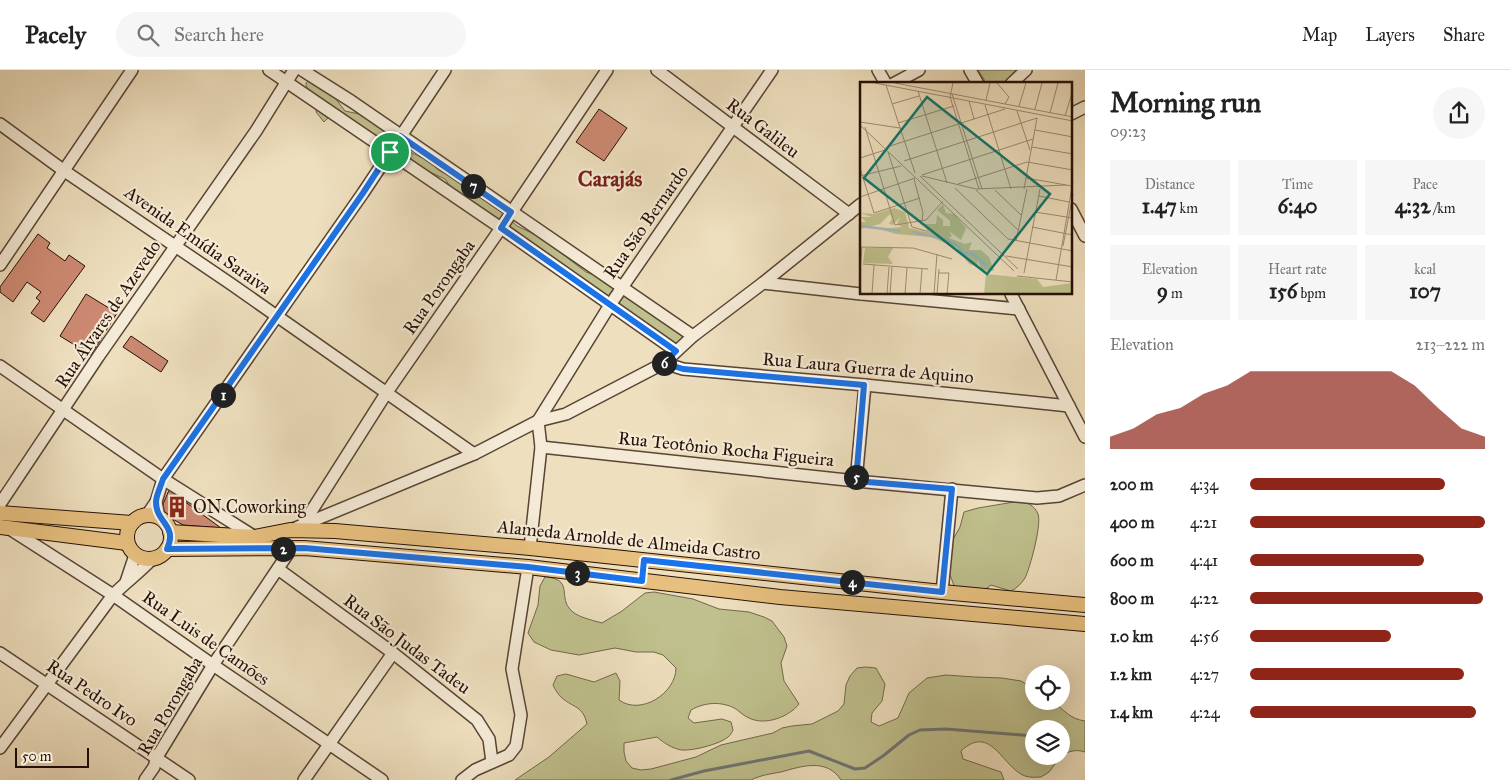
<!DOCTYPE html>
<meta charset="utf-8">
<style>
body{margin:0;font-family:"IM FELL Great Primer",serif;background:#f6f6f6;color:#222;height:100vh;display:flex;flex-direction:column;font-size:19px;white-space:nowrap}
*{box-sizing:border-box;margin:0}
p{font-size:16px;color:#767676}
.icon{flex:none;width:28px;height:28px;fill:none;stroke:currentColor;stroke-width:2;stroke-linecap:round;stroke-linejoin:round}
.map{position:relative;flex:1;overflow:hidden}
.sheet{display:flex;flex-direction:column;background:#fff;width:425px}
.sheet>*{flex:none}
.fabs{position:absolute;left:1025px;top:595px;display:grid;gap:10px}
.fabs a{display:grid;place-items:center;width:45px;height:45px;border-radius:50%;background:#fff;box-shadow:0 5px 20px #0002;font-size:25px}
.scale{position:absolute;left:15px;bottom:12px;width:74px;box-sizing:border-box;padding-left:5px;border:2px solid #261007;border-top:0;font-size:14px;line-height:18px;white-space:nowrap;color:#261007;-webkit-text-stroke:4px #f4ead5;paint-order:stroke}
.pin{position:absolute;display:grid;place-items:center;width:42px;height:42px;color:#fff;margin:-21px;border:2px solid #fff;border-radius:50%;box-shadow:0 1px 5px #0007}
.km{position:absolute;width:25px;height:25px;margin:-12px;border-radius:50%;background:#222;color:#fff;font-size:14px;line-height:25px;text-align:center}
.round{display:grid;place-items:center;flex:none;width:52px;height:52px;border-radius:26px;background:#f6f6f6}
.headline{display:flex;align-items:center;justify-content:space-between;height:85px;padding:0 25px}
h1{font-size:28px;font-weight:700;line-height:38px}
.figures{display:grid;grid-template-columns:repeat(3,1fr);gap:8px;height:85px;padding:5px 25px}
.figures div{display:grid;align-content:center;border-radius:0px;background:#f6f6f6;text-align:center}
.figures b{font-size:21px;font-weight:700}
.figures small{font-size:14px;font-weight:400}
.figures p{font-size:14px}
.chart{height:140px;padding:10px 25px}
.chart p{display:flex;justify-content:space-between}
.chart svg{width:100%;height:90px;margin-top:5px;fill:#8f2418;opacity:.7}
ul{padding:0 25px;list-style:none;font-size:16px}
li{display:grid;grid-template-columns:80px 60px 1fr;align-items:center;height:38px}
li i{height:12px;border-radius:6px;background:#8f2418}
header{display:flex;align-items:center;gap:30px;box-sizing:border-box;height:70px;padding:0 25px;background:#fff;border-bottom:1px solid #e0e0e0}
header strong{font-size:24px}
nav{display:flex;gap:28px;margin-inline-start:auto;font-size:18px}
.search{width:350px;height:45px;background:#f6f6f6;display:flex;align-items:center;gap:12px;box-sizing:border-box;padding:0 18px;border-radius:28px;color:#767676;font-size:19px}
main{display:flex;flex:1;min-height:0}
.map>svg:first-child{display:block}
.green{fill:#bfc08d;stroke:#72684a}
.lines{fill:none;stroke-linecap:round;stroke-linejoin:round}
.stream{stroke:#6f7574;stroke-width:3}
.building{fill:#cd8972;stroke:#261007}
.minor-casing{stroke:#584435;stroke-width:14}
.major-casing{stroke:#261007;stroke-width:16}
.minor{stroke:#f4ead5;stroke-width:11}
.major{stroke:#e7c07f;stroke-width:14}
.route-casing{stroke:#fff;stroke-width:10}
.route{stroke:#1a73e8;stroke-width:6}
.labels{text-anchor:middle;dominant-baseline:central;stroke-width:4.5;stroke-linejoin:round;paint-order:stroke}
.street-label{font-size:18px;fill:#261007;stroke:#f4ead5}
.poi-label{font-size:18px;fill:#261007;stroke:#f4ead5;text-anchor:start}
.district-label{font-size:22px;font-weight:bold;fill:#7a1f14;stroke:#f4ead5}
.inset-river{fill:none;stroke:#a0b9bd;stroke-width:2.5}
.inset-road{fill:none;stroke:#9e8c75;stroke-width:1}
.view{fill:#0f766e;fill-opacity:0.15;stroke:#0f766e;stroke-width:2.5}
.inset-edge{fill:none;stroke:#261007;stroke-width:2.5}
</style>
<header>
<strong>Pacely</strong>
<div class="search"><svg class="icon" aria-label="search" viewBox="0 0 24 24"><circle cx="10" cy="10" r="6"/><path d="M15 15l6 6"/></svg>Search here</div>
<nav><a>Map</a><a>Layers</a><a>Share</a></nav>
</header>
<main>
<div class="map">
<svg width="1085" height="710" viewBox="0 0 1085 710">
<rect width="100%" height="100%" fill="#eedfbe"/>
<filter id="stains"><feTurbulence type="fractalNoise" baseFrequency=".004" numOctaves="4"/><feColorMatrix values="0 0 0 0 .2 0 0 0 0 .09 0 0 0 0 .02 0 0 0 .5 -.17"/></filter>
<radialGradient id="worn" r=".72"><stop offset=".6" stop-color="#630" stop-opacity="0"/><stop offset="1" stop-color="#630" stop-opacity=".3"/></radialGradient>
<g class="green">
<path d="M978,0H1016L1003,14H987Z"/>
<path d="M310,9L329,20L345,41L369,46L412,83L431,92L438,100L453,108L498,139L517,156L540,167L586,202L597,206L686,263L685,272L671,273L662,264L450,116L445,109L421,98L400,82L391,80L366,63L347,46H339L335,41L324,52L316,42L317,30L306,16V13Z"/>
<path d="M1020,431C1027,432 1035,436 1038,444C1042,454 1030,498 1025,508C1021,514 1017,518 1011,521L991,515L982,522L956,521L946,494L947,480L960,457L964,442L978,438Z"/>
<path d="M545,507C573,509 559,525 569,538C575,547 592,550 602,553L622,541L645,523L654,522L693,529L719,539L749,542L764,547L772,551L784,567L787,576L781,593L784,611L799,634C789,647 765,656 749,648C744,646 740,642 736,639C722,631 705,632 691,640L688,648L694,653L722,649L731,652L733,660C732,662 731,665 728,667C720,674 693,681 682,680C673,679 664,673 657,667L624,673V682L626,691L632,698L641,700L651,699L696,687L721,675L773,663L782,658L792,656L812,654L838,641L844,634L846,615L850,606L857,598L866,597L876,598L885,614L882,631L872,643L871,652L879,656L898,648L909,623L927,608L946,605L975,607L1002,608L1021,611L1034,619V631H1052C1064,640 1070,649 1085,651V682C1076,679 1069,681 1061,686V659H1034V686H1061L1049,702L1041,707C1036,707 1031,708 1025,706C1002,697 991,653 961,681L963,689L1001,702L1004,710H841C827,688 802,696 781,702C770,704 761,705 751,710H515L549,687L587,654C583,636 574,638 562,628C558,624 555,620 553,615L557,606L566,604L594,612L616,603L620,611L619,630C641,646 676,623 676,598L663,585L654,582H636L615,578L579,585L551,580L534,572L528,563L538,535L540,516Z"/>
</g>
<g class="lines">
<path class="stream" d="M671,710L704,701L809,681L855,699L865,698L883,686L909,665L920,660L946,659L1034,666"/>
</g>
<g class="building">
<path d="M599,39L627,58L604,91L576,72Z"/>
<path d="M38,164L50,173L47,178L65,191L69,185L85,196L44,252L31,243L40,231L36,228L41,222L27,212L13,232L0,222V217Z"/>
<path d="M86,224L117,243L91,285L60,266Z"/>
<path d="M131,266L168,291L161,302L123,277Z"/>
<path d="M169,420L221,458L183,455L164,444L163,434Z"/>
</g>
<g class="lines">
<g class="minor-casing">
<g id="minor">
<path d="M269,0L501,158L676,281"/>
<path d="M302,0L351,31L693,266"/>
<path d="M657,0L849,144"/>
<path d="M878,0L886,14"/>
<path d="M970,0L978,14"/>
<path d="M893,14L919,0"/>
<path d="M1011,14L1026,0"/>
<path d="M1071,44L1085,37"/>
<path d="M0,54L63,100L231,214L474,384"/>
<path d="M1071,139L1085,166"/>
<path d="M0,195L132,0"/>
<path d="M763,213L861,224"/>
<path d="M862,224L1019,239"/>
<path d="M1011,224L1085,367"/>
<path d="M664,293L683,299L865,315L1069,336"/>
<path d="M0,296L163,409L255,467"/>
<path d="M541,377L856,411L1037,428L1059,426L1085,415"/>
<path d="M856,411L865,315"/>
<path d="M156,432L159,447"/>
<path d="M0,434L98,287L256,61L294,0"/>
<path d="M147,445L156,432L163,409L363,123L445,0"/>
<path d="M302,456L387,322L501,158L607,0"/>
<path d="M10,459L113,525L213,595L382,710"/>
<path d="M293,459L474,384L538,351L566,344L664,293L693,266L763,213L861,134"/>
<path d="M530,478L541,377L538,351L610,235L772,0"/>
<path d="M278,499L393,583L477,650L489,669L492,692"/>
<path d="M126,512L135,485"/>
<path d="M942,522L952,419"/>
<path d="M0,583L189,710"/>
<path d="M0,678L113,525C126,512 140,502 152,489"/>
<path d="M145,710L154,697L157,687L213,595L291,479"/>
<path d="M304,710L393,583"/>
<path d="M462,710L475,700L509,685L516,676L521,645L512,599L528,497"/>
</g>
</g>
<g class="major-casing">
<g id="major">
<path d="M0,443L132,453"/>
<circle cx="149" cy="467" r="22"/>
<path d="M0,457L127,473"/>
<path d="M170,462L255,467L290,460L335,461L530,478L942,522L1085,535"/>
<path d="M167,479L304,478L528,497L780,527L1085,554"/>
</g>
</g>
<use href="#minor" class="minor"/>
<use href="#major" class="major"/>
</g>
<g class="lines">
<g class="route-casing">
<path id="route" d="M400,66L511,142L501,158L676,281L664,293L683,299L864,315L856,411L952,419L942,522L644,490L642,511L528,497L304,478L167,479C178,455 156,453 156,432C156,425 161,416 163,409L363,123Z"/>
</g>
<use href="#route" class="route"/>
</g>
<defs>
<g id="building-bare" transform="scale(1.725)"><path d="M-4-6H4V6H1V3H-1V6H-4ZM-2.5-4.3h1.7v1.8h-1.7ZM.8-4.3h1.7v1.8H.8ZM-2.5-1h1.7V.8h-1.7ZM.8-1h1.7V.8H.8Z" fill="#8f2418" stroke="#f4ead5" stroke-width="2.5" paint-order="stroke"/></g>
</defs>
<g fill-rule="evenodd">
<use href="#building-bare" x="177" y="437"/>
</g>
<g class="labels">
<g class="street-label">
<text transform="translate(763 58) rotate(37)">Rua Galileu</text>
<text transform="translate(646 152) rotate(-55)">Rua São Bernardo</text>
<text transform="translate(198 170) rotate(35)">Avenida Emídia Saraiva</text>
<text transform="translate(439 217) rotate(-55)">Rua Porongaba</text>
<text transform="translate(108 244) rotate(-56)">Rua Álvares de Azevedo</text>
<text transform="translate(868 298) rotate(5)">Rua Laura Guerra de Aquino</text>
<text transform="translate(726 379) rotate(6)">Rua Teotônio Rocha Figueira</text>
<text transform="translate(629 470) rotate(6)">Alameda Arnolde de Almeida Castro</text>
<text transform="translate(206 568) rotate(35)">Rua Luis de Camões</text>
<text transform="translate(407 574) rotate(37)">Rua São Judas Tadeu</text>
<text transform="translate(92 623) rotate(34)">Rua Pedro Ivo</text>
<text transform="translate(170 636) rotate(-60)">Rua Porongaba</text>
</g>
<g class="poi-label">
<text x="193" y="437">ON Coworking</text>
</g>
<g class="district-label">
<text x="610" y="108">Carajás</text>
</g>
</g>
<g transform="translate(860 12)">
<rect width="212" height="212" fill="#eedfbe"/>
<path d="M83,122L86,131L94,132L106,146L101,158L89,149L92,154L89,156L105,162L112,160L109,168H121L129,175L134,189L122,188L117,178L118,185L109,182L97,166L71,155L36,152L19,147L42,145L37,142L40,135L33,143L29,142L32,137L30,132L20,142L0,147V140H6L1,135H12L0,131L14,132L34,126L45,130L49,146L66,150L67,145L60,142H76L77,133L83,138V144H90V139L77,128ZM5,166H33L28,175L33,182L3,181ZM126,192L177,197L183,205L212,201V212H124Z" fill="#bfc08d"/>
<path class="inset-river" d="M0,144L41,149M52,150L85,157L98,164L103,171L113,172L127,184"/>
<path class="inset-road" d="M15,1L213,39M35,1L213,35M93,1L90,15L119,107M137,1L149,15L145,22M26,3L55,91M58,9L87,101M92,12L122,107M126,18L130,1M109,19L114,37M32,22L59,14M125,23L151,107M159,24L166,1M175,27L182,1M157,29L170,68M190,31L198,1M205,34L213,8M0,40L40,46M38,41L94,24M0,43L154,189M5,45L35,143L66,138L83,119M175,48L213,55M27,65L145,27M172,65L213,72M28,70L52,145L66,149M0,76L25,68M44,79L177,36M0,86L14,131L60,116M62,93L173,57M0,94L41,84M60,94L158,187M62,94L116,107L206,103M166,96L212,104M54,97L63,131L62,138M98,102L167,80L213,88M95,106L148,157L213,169M164,107L177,36M116,108L158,148M135,108L161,133M179,114L209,120M0,115L55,96M175,130L213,136M172,145L213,153M156,159L167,107M203,164L213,112M0,165L53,166L92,177M146,174L213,185M3,182L68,187M0,190L2,165M79,191H89L87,212M164,191L180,107M157,194L213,200M196,198L213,99M12,212L14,183M27,212L29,185M30,212L32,185M45,212L47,186M60,212L62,187M74,212L77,172M77,212L79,187"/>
<path class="view" d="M67,15L190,112L127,192L4,96Z"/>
<rect width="212" height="212" class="inset-edge"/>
</g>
<rect width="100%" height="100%" filter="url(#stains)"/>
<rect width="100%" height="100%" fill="url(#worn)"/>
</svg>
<div class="fabs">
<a><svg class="icon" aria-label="locate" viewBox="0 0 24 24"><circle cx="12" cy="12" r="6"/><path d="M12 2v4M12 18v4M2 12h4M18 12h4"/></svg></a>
<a><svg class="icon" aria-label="layers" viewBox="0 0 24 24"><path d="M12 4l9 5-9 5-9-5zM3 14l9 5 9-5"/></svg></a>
</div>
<div class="scale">50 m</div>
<div class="pin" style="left:390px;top:82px;background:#1e9e55"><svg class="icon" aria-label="arrive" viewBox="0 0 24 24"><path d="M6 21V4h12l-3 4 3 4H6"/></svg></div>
<b class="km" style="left:223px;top:325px">1</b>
<b class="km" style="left:283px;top:479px">2</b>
<b class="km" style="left:577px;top:503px">3</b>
<b class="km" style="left:852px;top:512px">4</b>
<b class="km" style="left:856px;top:407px">5</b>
<b class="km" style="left:664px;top:293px">6</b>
<b class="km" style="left:473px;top:116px">7</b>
</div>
<section class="sheet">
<div class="headline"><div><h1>Morning run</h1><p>09:23</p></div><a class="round"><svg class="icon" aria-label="share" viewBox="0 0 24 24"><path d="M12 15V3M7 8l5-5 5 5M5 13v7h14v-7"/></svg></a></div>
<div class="figures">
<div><p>Distance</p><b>1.47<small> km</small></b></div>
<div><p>Time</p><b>6:40</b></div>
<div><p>Pace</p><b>4:32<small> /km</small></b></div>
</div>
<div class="figures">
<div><p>Elevation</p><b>9<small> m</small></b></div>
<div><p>Heart rate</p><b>156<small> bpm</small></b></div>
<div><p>kcal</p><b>107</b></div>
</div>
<div class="chart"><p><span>Elevation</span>213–222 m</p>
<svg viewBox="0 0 160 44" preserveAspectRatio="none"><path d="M0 44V38L10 34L20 27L30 24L40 17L50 13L60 6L70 6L80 6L90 6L100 6L110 6L120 6L130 13L140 24L150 34L160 38V44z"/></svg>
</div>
<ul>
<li><b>200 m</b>4:34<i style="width:83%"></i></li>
<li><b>400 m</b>4:21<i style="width:100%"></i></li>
<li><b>600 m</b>4:41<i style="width:74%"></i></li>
<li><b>800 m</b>4:22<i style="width:99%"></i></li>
<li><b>1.0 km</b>4:56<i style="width:60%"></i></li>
<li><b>1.2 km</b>4:27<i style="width:91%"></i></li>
<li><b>1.4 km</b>4:24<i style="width:96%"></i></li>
</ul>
</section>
</main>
